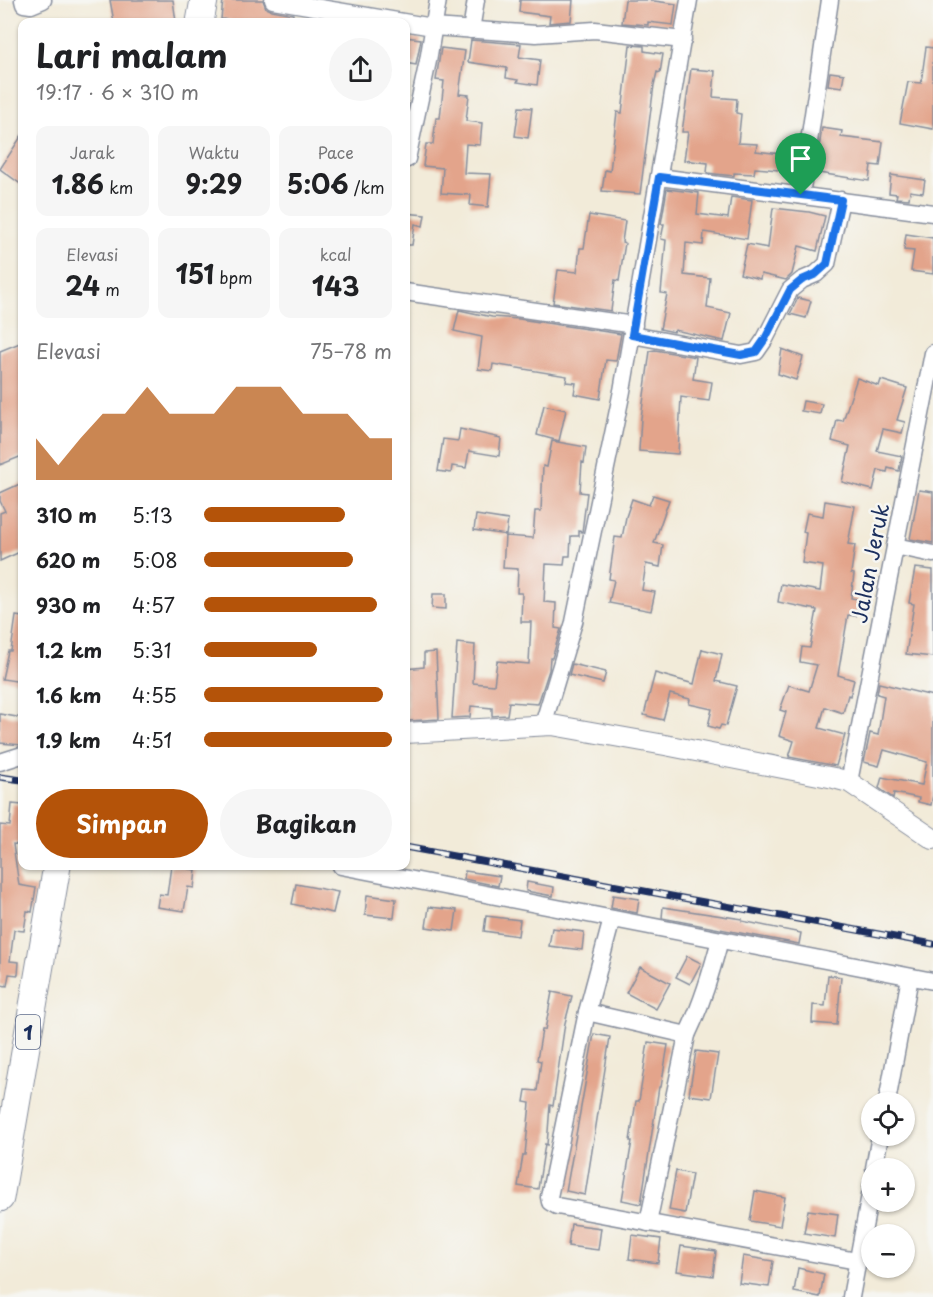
<!DOCTYPE html>
<html lang="id">
<meta charset="utf-8">
<style>
body{margin:0;font-family:"Playpen Sans",sans-serif;background:#f6f6f6;color:#202124;height:100vh;display:flex;flex-direction:column;font-size:22px;white-space:nowrap}
*{box-sizing:border-box;margin:0}
p{font-size:20px;color:#757577}
.icon{flex:none;width:33px;height:33px;fill:none;stroke:currentColor;stroke-width:2;stroke-linecap:round;stroke-linejoin:round}
.map{position:relative;flex:1;overflow:hidden}
.details{position:absolute;left:18px;top:18px;width:392px;height:852px;display:flex;flex-direction:column;background:#fff;border-radius:12px;box-shadow:0 2px 4px #0004}
.details>*{flex:none}
.fabs{position:absolute;left:861px;top:1092px;display:grid;gap:12px}
.fabs a{display:grid;place-items:center;width:54px;height:54px;border-radius:50%;background:#fff;box-shadow:0 2px 4px #0004;font-size:30px}
.pin{position:absolute;display:grid;place-items:center;width:51px;height:51px;color:#fff;margin:-62px -26px;border-radius:50% 50% 50% 0;rotate:-45deg;box-shadow:0 0 6px #0007}
.pin .icon{rotate:45deg}
.round{display:grid;place-items:center;flex:none;width:63px;height:63px;border-radius:32px;background:#f6f6f6}
.summary{display:flex;align-items:center;justify-content:space-between;height:102px;padding:0 18px}
h1{font-size:33px;font-weight:700;line-height:45px}
.figures{display:grid;grid-template-columns:repeat(3,1fr);gap:9px;height:102px;padding:6px 18px}
.figures div{display:grid;align-content:center;border-radius:12px;background:#f6f6f6;text-align:center}
.figures b{font-size:26px;font-weight:700}
.figures small{font-size:16px;font-weight:400}
.figures p{font-size:16px}
.chart{height:168px;padding:12px 18px}
.chart p{display:flex;justify-content:space-between}
.chart svg{width:100%;height:108px;margin-top:6px;fill:#b45309;opacity:.7}
.action{display:flex;gap:12px;margin-top:auto;padding:12px 18px}
.action a{flex:1;height:69px;border-radius:36px;background:#b45309;color:#fff;font-size:24px;font-weight:700;line-height:69px;text-align:center}
.action a+a{background:#f6f6f6;color:#202124}
ul{padding:0 18px;list-style:none;font-size:20px}
li{display:grid;grid-template-columns:96px 72px 1fr;align-items:center;height:45px}
li i{height:15px;border-radius:8px;background:#b45309}
.map>svg:first-child{display:block}
.building{fill:#e3a48b}
.lines{fill:none;stroke-linecap:round;stroke-linejoin:round}
.minor-casing{stroke:#868d9c;stroke-width:19}
.tertiary-casing{stroke:#868d9c;stroke-width:22}
.trunk-casing{stroke:#868d9c;stroke-width:29}
.minor{stroke:#fff;stroke-width:16}
.tertiary{stroke:#fff;stroke-width:20}
.trunk{stroke:#fff;stroke-width:27}
.rail-casing{stroke:#1b2f5e;stroke-width:7}
.rail{stroke:#f6f6f2;stroke-width:4.5;stroke-dasharray:14;stroke-linecap:butt}
.route-casing{stroke:#fff;stroke-width:12}
.route{stroke:#1a73e8;stroke-width:8}
.labels{text-anchor:middle;dominant-baseline:central;stroke-width:5;stroke-linejoin:round;paint-order:stroke}
.shield{fill:#f6f6f2;stroke:#5d6b8a;stroke-width:1.5}
.shield-label{font-size:20px;font-weight:bold;fill:#1b2f5e}
.street-label{font-size:21px;fill:#1b2f5e;stroke:#f6f6f2}
</style>
<div class="map">
<svg width="933" height="1297" viewBox="0 0 933 1297">
<rect width="100%" height="100%" fill="#f6f6f2"/>
<filter id="ink" filterUnits="userSpaceOnUse"><feTurbulence type="fractalNoise" baseFrequency=".0167" numOctaves="2"/><feDisplacementMap in="SourceGraphic" scale="12" xChannelSelector="R" yChannelSelector="G"/><feConvolveMatrix kernelMatrix="1 2 1 2 8 2 1 2 1" color-interpolation-filters="sRGB"/></filter>
<filter id="wash" filterUnits="userSpaceOnUse"><feTurbulence type="fractalNoise" baseFrequency=".008" numOctaves="4" result="noise"/><feDisplacementMap in="SourceGraphic" scale="24" xChannelSelector="R" yChannelSelector="G"/><feGaussianBlur stdDeviation="1.35" result="paint"/><feColorMatrix in="noise" values="0 0 0 0 0 0 0 0 0 0 0 0 0 0 0 0 0 1.4 0 .05"/><feComposite in="paint" operator="in"/></filter>
<g filter="url(#wash)">
<rect width="100%" height="100%" fill="#f2ebd9"/>
<g id="blocks">
<g class="building">
<path d="M110,0H173L176,22H114Z"/>
<path d="M223,0H263L266,8L271,10L293,14L292,22H230V20L221,19Z"/>
<path d="M520,0H573L571,21L549,23L550,16L519,12Z"/>
<path d="M625,0H647L676,4L673,25L648,22V25L622,23Z"/>
<path d="M405,37L421,39L416,65L405,63Z"/>
<path d="M471,40L521,44L519,57L540,60L537,85L517,82L518,80L506,78L507,68L468,62Z"/>
<path d="M630,45L644,46V51L663,54L660,73L657,72L654,85L640,194L602,191L605,170L610,171L617,112L622,113Z"/>
<path d="M926,47L933,48V129L900,123L908,82L921,83Z"/>
<path d="M441,48L465,51L459,94L469,95L466,121L482,123L480,145L466,144L464,173L491,174L488,207L470,205L471,195L441,193L443,168L423,166L426,144H433L436,118H440L444,81L436,80Z"/>
<path d="M691,69L715,71L713,97L737,99L736,113L741,114L738,143L757,144L756,151L781,154L779,170L755,168L754,174L734,173V176L707,173L708,163L684,160L688,132H682Z"/>
<path d="M830,72L844,74L842,87L828,85Z"/>
<path d="M519,107L532,108L528,138L515,136Z"/>
<path d="M822,128L842,131L841,137L883,142L880,166L871,165L869,181L819,173V169L816,168Z"/>
<path d="M22,135V185L0,169Z"/>
<path d="M891,175L925,180L923,193L910,191L909,199L896,198L897,194L889,193Z"/>
<path d="M667,189L699,193L697,214L728,218L731,197L752,200L747,239L704,232L703,245L686,243L684,275L710,278L707,308L731,313L724,341L675,330L674,332L660,329L667,294L661,293L666,240L661,239L664,224H661Z"/>
<path d="M773,208L809,212L825,216L817,251L799,246L792,274L786,280L761,274L760,279L740,274L747,244L768,248Z"/>
<path d="M405,213L425,215L423,226L415,224L412,245H405Z"/>
<path d="M589,215L625,221L622,242L625,243L619,281L615,280L611,311L553,303L558,270L577,272L580,248H584Z"/>
<path d="M906,234L933,238V274L911,271L914,251L904,250Z"/>
<path d="M798,298L811,301L806,318L790,314Z"/>
<path d="M459,310L492,317L519,319L621,334L616,361L606,360L600,399L574,394L576,383L566,382L567,376L493,364L492,371L478,369L482,337L454,331Z"/>
<path d="M22,342V456L0,465V351Z"/>
<path d="M782,349L803,357L796,380L778,374Z"/>
<path d="M655,350L696,357L693,379L712,382L709,401L681,397L678,454L639,451L641,418L650,351Z"/>
<path d="M857,378L879,386L881,380L907,388L897,420L905,422L902,433L883,429L877,451L902,456L899,471L888,468L887,472L878,470L873,490L842,482L850,446L832,441L837,420L843,421Z"/>
<path d="M803,401L822,404L820,414L801,411Z"/>
<path d="M544,405L566,410L559,441L537,435Z"/>
<path d="M460,429L501,438L499,456L469,451L466,468L452,466L451,473L438,471L443,439L458,441Z"/>
<path d="M552,441L586,447L584,463L582,462L580,492L587,493L582,532L579,531V536H571L570,556H565L564,565L546,564L544,602L556,603L555,628L561,629L552,658H550L549,670L538,704L509,702L507,715L492,716V708L471,706L470,717L452,718L457,643L475,645L473,683L494,685L497,661L529,664L531,622H521L522,593H517L518,569L503,568L505,536L533,538L535,511H541L543,466L547,467Z"/>
<path d="M22,483V551L0,561V513L5,511L0,501V493Z"/>
<path d="M919,490L933,492V543L910,539Z"/>
<path d="M653,495L669,500L654,543L663,545L660,567L646,564L642,590L655,592L651,611L609,603L614,580L609,579L615,537L622,538L626,517L632,499L649,505Z"/>
<path d="M825,501L855,506L848,544L855,545L851,573L854,574L851,598L863,600L861,611L856,610V616L848,615L838,675L854,680L850,696L848,695L843,713L825,707L819,728L845,735L836,766L789,757L794,741L779,736L786,712L780,710L789,685L809,691L817,665L800,662L802,647L810,648L817,610L778,602L781,584L820,591L823,566L802,563L806,533L803,532L807,513L823,516Z"/>
<path d="M476,515L508,520L506,535L474,530Z"/>
<path d="M915,568L933,570V657L906,654L914,604L909,603Z"/>
<path d="M433,594H446V609L432,608Z"/>
<path d="M16,616L22,617V682L2,679L8,651H11Z"/>
<path d="M702,649L722,654L716,681L737,686L726,726L721,725L719,729L708,726L712,709L689,704L690,699L670,694L663,720L644,715L655,673L694,684Z"/>
<path d="M436,652L439,719L408,721L405,669L424,667V653Z"/>
<path d="M572,664L606,672L603,683L569,675Z"/>
<path d="M879,683L933,696V795L931,805L918,802L919,798L894,793L893,798L879,788L882,777L922,785L927,762L884,750L879,766L864,762L870,733L878,735L884,696L877,694Z"/>
<path d="M0,714L22,718V745L0,743Z"/>
<path d="M12,804L22,805V845L13,844L19,885L36,888L32,912L27,911L24,931L14,930L10,961L19,962L18,975L9,974L7,986L0,985V825L10,826Z"/>
<path d="M171,866H191L190,869L196,870L194,888L188,887L184,911L157,907L159,894L167,895Z"/>
<path d="M465,871L500,876L498,886L464,879Z"/>
<path d="M527,882L554,887L553,896L526,891Z"/>
<path d="M296,884L338,892L333,913L292,904Z"/>
<path d="M367,895L396,899L394,918L365,915Z"/>
<path d="M613,895L639,899L637,913L611,908Z"/>
<path d="M429,907L457,910L454,931L426,927Z"/>
<path d="M663,907L742,919V921L801,933L799,944L662,918Z"/>
<path d="M486,916L520,920L518,936L484,931Z"/>
<path d="M552,928L584,932L582,950L549,946Z"/>
<path d="M687,956L701,963L690,984L676,977Z"/>
<path d="M640,967L670,983L656,1009L626,993Z"/>
<path d="M828,975L841,977L837,1025L812,1023L813,1005L825,1006Z"/>
<path d="M552,992L572,996L565,1023L553,1106L550,1105L547,1145L545,1144L538,1189L518,1186L523,1155H525L530,1103L524,1102L526,1090L537,1091L541,1061L537,1060L542,1030H545Z"/>
<path d="M594,1034L610,1037L585,1195L566,1191Z"/>
<path d="M648,1042L668,1045L661,1087H659L641,1204L622,1200L632,1141H630L636,1101H639Z"/>
<path d="M696,1051L718,1054L711,1098L689,1095Z"/>
<path d="M676,1171L692,1174L685,1213L669,1210Z"/>
<path d="M755,1191L785,1197L780,1226L750,1221Z"/>
<path d="M808,1210L838,1214L835,1238L804,1233Z"/>
<path d="M571,1224L601,1228L598,1250L568,1246Z"/>
<path d="M632,1235L661,1239L658,1263L629,1259Z"/>
<path d="M681,1246L716,1251L713,1276L677,1271Z"/>
<path d="M743,1256L773,1261L769,1287L739,1283Z"/>
<path d="M798,1268L824,1274L820,1297L794,1292Z"/>
</g>
</g>
</g>
<g filter="url(#ink)">
<use href="#blocks" fill-opacity="0" stroke="#868d9c" stroke-width="1.5"/>
<g class="lines">
<g class="minor-casing">
<g id="minor">
<path d="M23,0L24,4L31,5L43,0"/>
<path d="M273,0L433,27L536,34L595,30L683,40"/>
<path d="M471,30L476,0"/>
<path d="M407,159L428,61L438,0"/>
<path d="M659,177L933,213"/>
<path d="M801,195L830,0"/>
<path d="M405,292L634,325"/>
<path d="M632,335L741,355L756,352L765,339L790,290L802,280L816,274L827,264L841,200"/>
<path d="M895,546L933,554"/>
<path d="M543,725L574,622L622,391L689,0"/>
<path d="M0,762L22,755"/>
<path d="M849,782L933,353"/>
<path d="M341,866L933,981"/>
<path d="M612,919L587,1012L549,1197L550,1202L557,1206L857,1261"/>
<path d="M587,1012L687,1035"/>
<path d="M887,1102L910,977"/>
<path d="M874,1168L880,1136"/>
<path d="M648,1223L687,1035C702,1004 711,973 720,940"/>
<path d="M851,1297L872,1184"/>
</g>
</g>
<g class="tertiary-casing">
<path id="tertiary" d="M405,733L552,725L665,745L834,778L849,782L933,839"/>
</g>
<g class="trunk-casing">
<g id="trunk">
<path d="M200,22L204,0"/>
<path d="M0,1198L57,866"/>
</g>
</g>
<use href="#minor" class="minor"/>
<use href="#tertiary" class="tertiary"/>
<use href="#trunk" class="trunk"/>
<g class="rail-casing">
<g id="rail">
<path d="M0,777L22,780"/>
<path d="M405,847L933,944"/>
</g>
</g>
<use href="#rail" class="rail"/>
</g>
</g>
<g class="lines" filter="url(#ink)">
<g class="route-casing">
<path id="route" d="M659,177L841,200L827,264L816,274L802,280L790,290L765,339L756,352L741,355L632,335Z"/>
</g>
<use href="#route" class="route"/>
</g>
<g class="labels">
<rect class="shield" x="16" y="1015" width="24" height="34" rx="4.5"/>
<g class="shield-label">
<text x="28" y="1032">1</text>
</g>
<g class="street-label">
<text transform="translate(869 563) rotate(-79)">Jalan Jeruk</text>
</g>
</g>
</svg>
<div class="fabs">
<a><svg class="icon" aria-label="locate" viewBox="0 0 24 24"><circle cx="12" cy="12" r="6"/><path d="M12 2v4M12 18v4M2 12h4M18 12h4"/></svg></a>
<a>+</a>
<a>−</a>
</div>
<div class="pin" style="left:801px;top:195px;background:#1e9e55"><svg class="icon" aria-label="arrive" viewBox="0 0 24 24"><path d="M6 21V4h12l-3 4 3 4H6"/></svg></div>
<section class="details">
<div class="summary"><div><h1>Lari malam</h1><p>19:17 · 6 × 310 m</p></div><a class="round"><svg class="icon" aria-label="share" viewBox="0 0 24 24"><path d="M12 15V3M7 8l5-5 5 5M5 13v7h14v-7"/></svg></a></div>
<div class="figures">
<div><p>Jarak</p><b>1.86<small> km</small></b></div>
<div><p>Waktu</p><b>9:29</b></div>
<div><p>Pace</p><b>5:06<small> /km</small></b></div>
</div>
<div class="figures">
<div><p>Elevasi</p><b>24<small> m</small></b></div>
<div><b>151<small> bpm</small></b></div>
<div><p>kcal</p><b>143</b></div>
</div>
<div class="chart"><p><span>Elevasi</span>75–78 m</p>
<svg viewBox="0 0 160 44" preserveAspectRatio="none"><path d="M0 44V27L10 38L20 27L30 17L40 17L50 6L60 17L70 17L80 17L90 6L100 6L110 6L120 17L130 17L140 17L150 27L160 27V44z"/></svg>
</div>
<ul>
<li><b>310 m</b>5:13<i style="width:75%"></i></li>
<li><b>620 m</b>5:08<i style="width:79%"></i></li>
<li><b>930 m</b>4:57<i style="width:92%"></i></li>
<li><b>1.2 km</b>5:31<i style="width:60%"></i></li>
<li><b>1.6 km</b>4:55<i style="width:95%"></i></li>
<li><b>1.9 km</b>4:51<i style="width:100%"></i></li>
</ul>
<div class="action"><a>Simpan</a><a>Bagikan</a></div>
</section>
</div>
